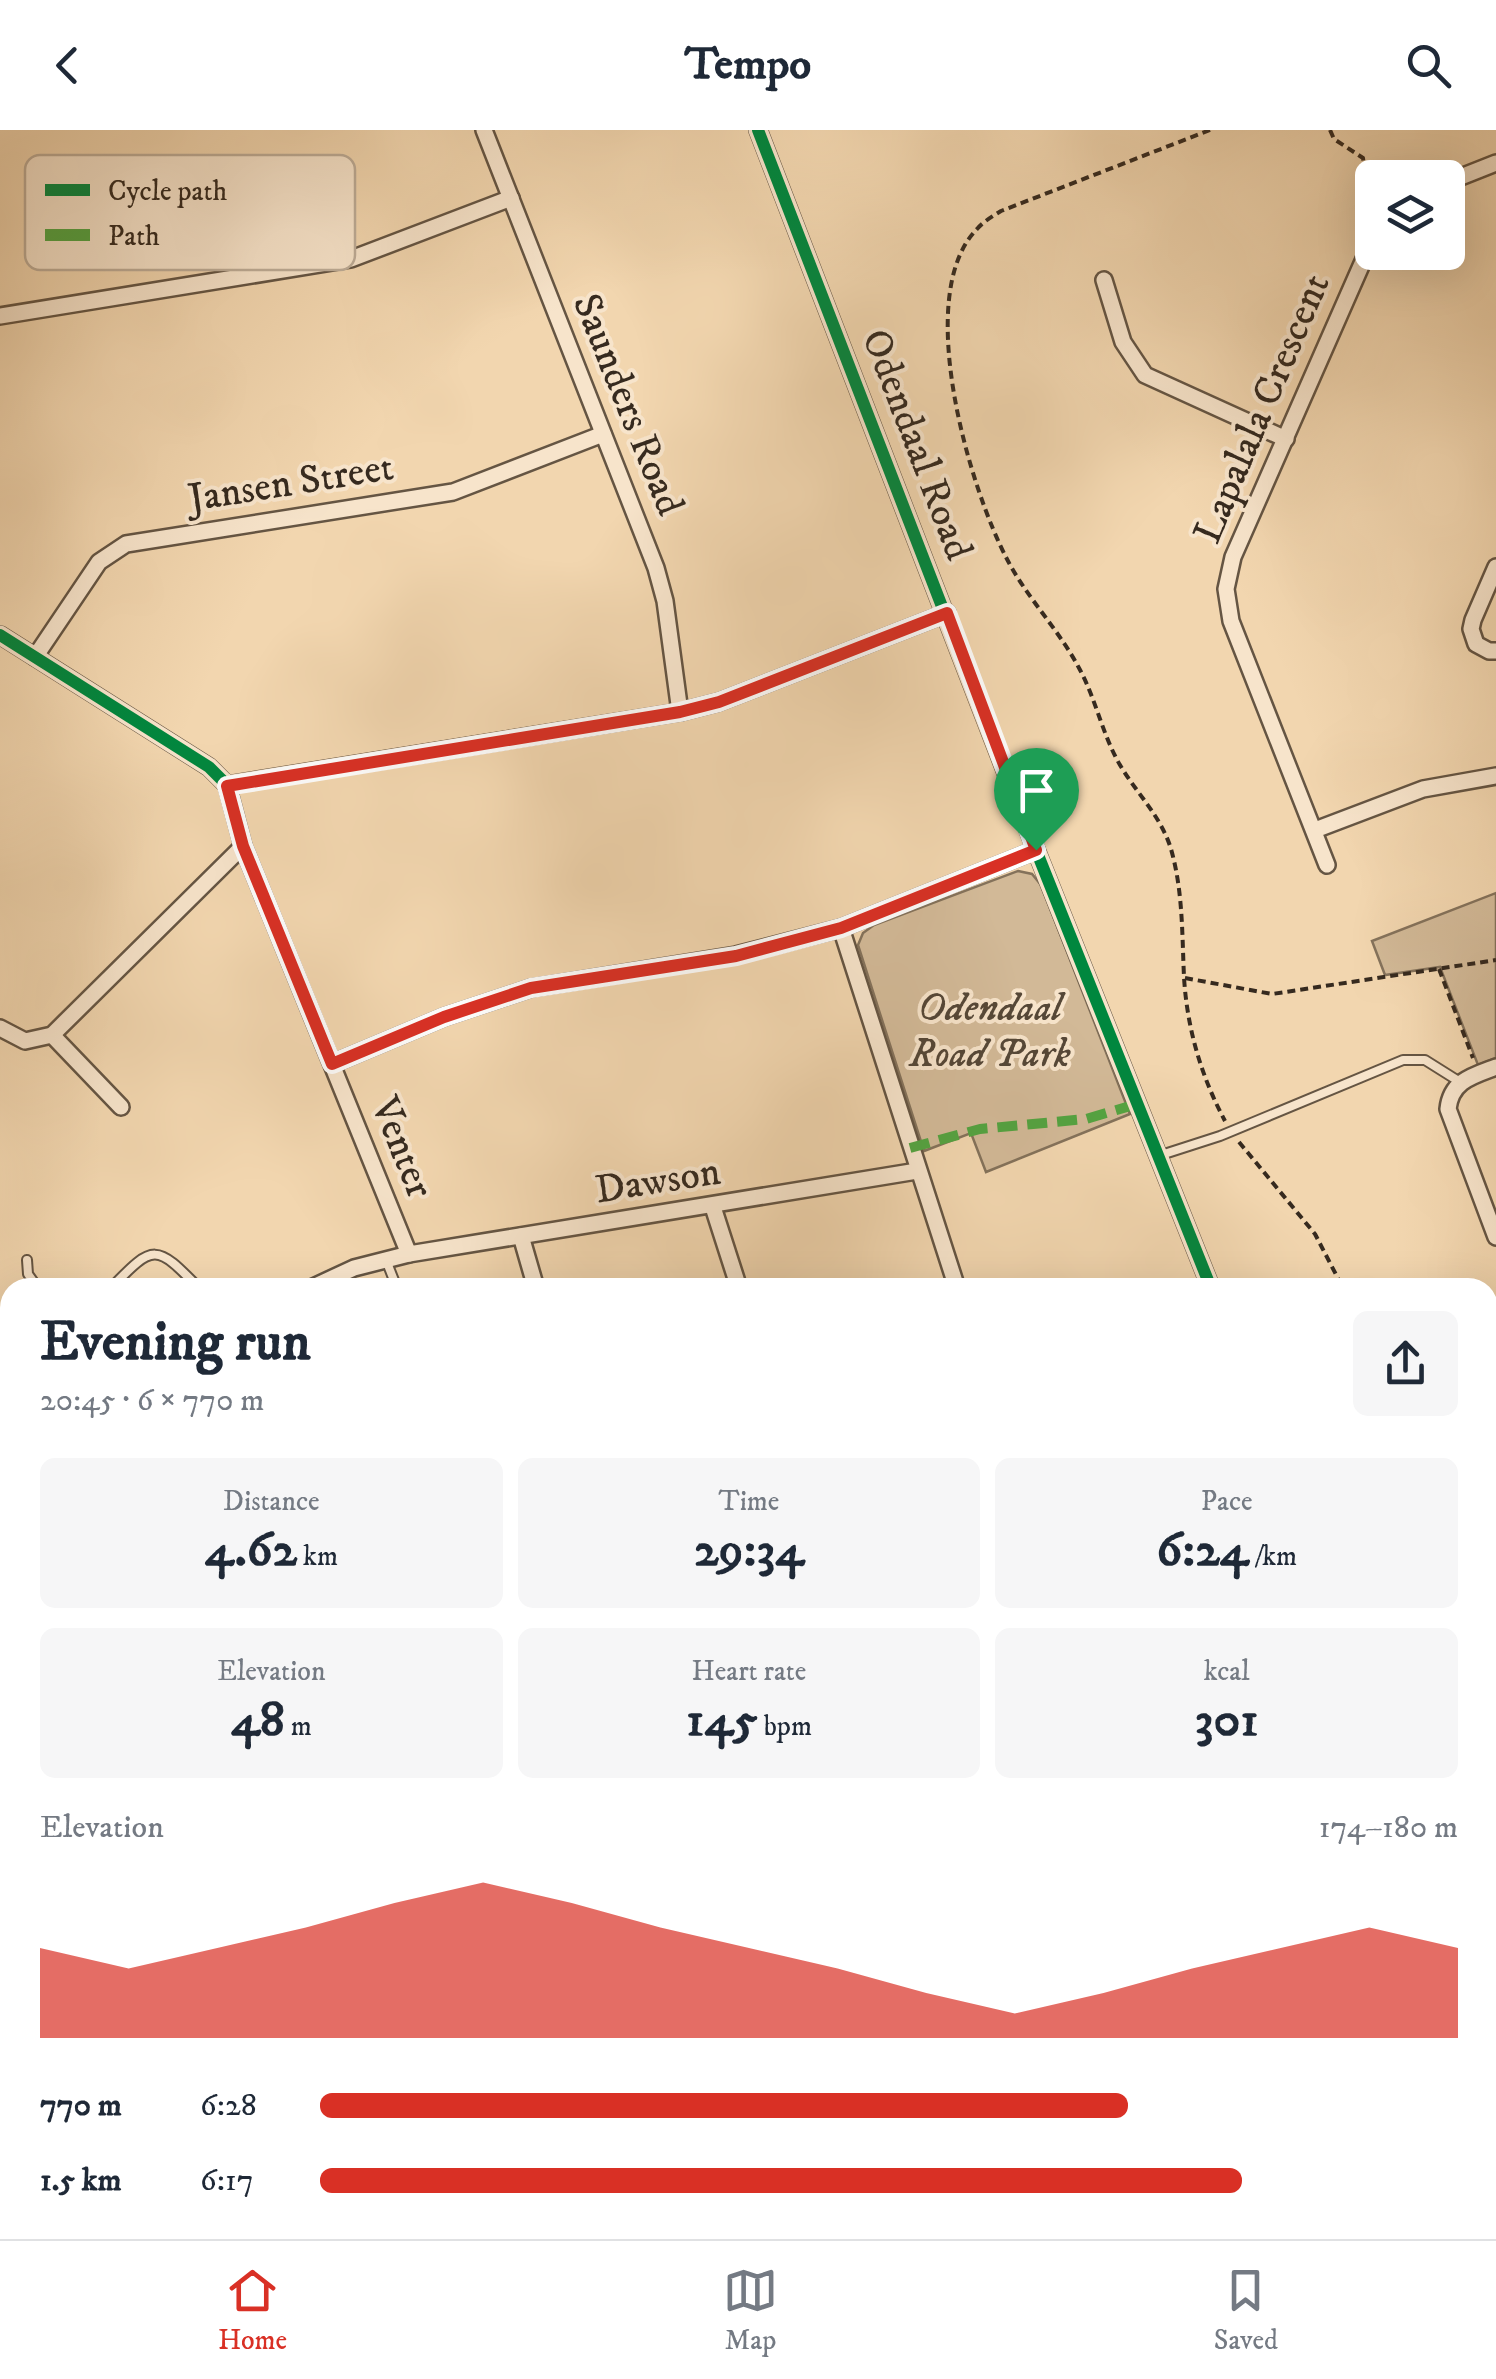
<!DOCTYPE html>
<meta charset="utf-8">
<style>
body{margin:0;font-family:"IM FELL DW Pica",serif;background:#f6f6f7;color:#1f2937;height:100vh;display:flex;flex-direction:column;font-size:38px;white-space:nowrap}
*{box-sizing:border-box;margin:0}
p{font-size:32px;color:#747a83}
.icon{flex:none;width:55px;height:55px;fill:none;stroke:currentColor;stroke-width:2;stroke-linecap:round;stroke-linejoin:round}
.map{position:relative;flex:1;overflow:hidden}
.sheet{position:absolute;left:0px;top:1148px;width:1498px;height:962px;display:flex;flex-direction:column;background:#fff;border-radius:30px 30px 0 0;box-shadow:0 10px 40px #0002}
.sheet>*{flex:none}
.fabs{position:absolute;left:1355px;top:30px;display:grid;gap:20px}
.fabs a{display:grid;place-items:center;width:110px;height:110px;border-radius:15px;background:#fff;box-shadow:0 10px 40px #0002;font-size:50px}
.pin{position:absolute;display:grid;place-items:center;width:85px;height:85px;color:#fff;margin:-102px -42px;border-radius:50% 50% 50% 0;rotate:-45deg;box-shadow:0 0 10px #0007}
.pin .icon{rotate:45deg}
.round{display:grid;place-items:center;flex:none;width:105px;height:105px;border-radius:15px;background:#f6f6f7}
.summary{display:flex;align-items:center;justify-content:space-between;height:170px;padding:0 40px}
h1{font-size:55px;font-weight:700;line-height:75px}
.figures{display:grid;grid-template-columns:repeat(3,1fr);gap:15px;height:170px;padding:10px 40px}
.figures div{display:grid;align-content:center;border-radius:15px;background:#f6f6f7;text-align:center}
.figures b{font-size:50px;font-weight:700}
.figures small{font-size:28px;font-weight:400}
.figures p{font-size:28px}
.chart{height:280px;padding:20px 40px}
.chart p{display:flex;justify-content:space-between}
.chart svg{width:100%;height:180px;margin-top:10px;fill:#d93025;opacity:.7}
ul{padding:0 40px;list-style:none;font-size:32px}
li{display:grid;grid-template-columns:160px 120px 1fr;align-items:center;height:75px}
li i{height:25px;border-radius:12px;background:#d93025}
header{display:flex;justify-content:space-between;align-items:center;height:130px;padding:0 40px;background:#fff;font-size:45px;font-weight:700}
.dock{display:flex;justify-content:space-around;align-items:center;height:140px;border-top:2px solid #e0e1e3;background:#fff;font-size:28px;color:#747a83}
.dock a{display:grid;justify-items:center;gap:5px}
.dock .selected{color:#d93025}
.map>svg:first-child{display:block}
.green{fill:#d2b997;stroke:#84725b;stroke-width:2.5}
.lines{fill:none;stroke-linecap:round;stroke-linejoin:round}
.stream{stroke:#806e58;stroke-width:5}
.lane-casing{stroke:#655543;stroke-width:12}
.street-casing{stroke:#655543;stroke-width:20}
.secondary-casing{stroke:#362a1f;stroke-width:25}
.path{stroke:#362a1f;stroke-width:4;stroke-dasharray:8 5;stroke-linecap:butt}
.lane{stroke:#f7e4cb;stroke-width:8}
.street{stroke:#f7e4cb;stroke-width:15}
.secondary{stroke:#f7e4cb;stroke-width:20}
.quiet{stroke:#53a441;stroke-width:10;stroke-dasharray:20 10;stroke-linecap:butt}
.cycleway-casing{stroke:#f7e4cb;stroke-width:19}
.cycleway{stroke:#00873e;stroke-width:12}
.route-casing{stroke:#fff;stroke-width:20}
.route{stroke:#d93025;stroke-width:12}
.labels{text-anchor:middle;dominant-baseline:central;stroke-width:8;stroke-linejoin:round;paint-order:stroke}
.street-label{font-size:40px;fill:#362a1f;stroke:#f7e4cb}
.park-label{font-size:40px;font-style:italic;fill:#554737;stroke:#f7e4cb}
.key{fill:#f7e4cb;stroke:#bdac97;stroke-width:2.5}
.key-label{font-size:28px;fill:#362a1f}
</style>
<header><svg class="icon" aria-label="back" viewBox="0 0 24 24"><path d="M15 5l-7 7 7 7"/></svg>Tempo<svg class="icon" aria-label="search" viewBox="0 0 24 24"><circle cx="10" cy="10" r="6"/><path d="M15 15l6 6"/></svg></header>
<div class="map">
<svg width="1496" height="2109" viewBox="0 0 1496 2109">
<rect width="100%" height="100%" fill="#f2d6af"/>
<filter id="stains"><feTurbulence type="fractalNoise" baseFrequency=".002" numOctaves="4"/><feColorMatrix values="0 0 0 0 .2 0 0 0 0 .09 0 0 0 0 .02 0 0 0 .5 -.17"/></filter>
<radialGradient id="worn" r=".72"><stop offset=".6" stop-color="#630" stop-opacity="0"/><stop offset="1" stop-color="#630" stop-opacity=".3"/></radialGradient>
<g class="green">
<path d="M1018,741L1032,744L1041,755L1130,984L986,1042L971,1003L924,1021L858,815L863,803L874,795Z"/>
<path d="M1496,763V928L1478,935L1440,837L1385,845L1372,811Z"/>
<path d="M0,1747L10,1754V1939L0,1934Z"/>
<path d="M1488,1963H1496V2109H1431L1432,2100H1488Z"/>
<path d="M340,2100H782L785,2109H349Z"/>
</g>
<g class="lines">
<g class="stream">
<path d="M0,1857L10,1863"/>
<path d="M462,2100L472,2109"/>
</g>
<g class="lane-casing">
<g id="lane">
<path d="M1158,1026L1220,1006L1403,930H1425L1460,952"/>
<path d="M27,1130L28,1144L38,1158"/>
<path d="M386,1130L397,1158"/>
<path d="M111,1158C154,1113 156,1114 199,1158"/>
<path d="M0,1296L10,1301"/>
</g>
</g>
<g class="street-casing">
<g id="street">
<path d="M484,0L656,438L665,471L680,582"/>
<path d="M758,0L1036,720L1211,1158"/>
<path d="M1448,52L1496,33"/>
<path d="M1104,150L1123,212L1145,245L1286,309"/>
<path d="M0,186L351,129L511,68"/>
<path d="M1496,437L1473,490L1471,499L1476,514L1489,521H1496"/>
<path d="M0,505L209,637L227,655L680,582L719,572L947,483"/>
<path d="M35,527L99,432L126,414L453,362L603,304"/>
<path d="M227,655L243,716L409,1124"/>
<path d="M1315,700L1423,659L1496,646"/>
<path d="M1327,735L1231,491L1226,459L1233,427L1372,111"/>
<path d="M841,798L957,1158"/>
<path d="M0,898L25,911L52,905L243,716"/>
<path d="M52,905L121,977"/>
<path d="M332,934L444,887L531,858L736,825L841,798L1036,720"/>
<path d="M1496,937C1472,946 1451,951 1448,979L1496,1107"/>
<path d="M713,1077L739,1158"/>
<path d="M521,1106L536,1158"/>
<path d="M311,1158L354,1138L409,1124L917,1041"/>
<path d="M0,1455L10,1441"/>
<path d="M0,2028L10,2038"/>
<path d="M80,2100L94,2105L120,2100"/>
<path d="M190,2100L203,2109"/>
<path d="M992,2100L994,2109"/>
<path d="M1132,2100L1133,2109"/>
<path d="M1339,2100L1353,2109"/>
</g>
</g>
<g class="secondary-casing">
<g id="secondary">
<path d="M0,1496L10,1500"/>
<path d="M1488,1936L1496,1937"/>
</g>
</g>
<g class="path">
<path d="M1210,0L1001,81C993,86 984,91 977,99C912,165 970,360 1008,431C1028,469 1059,500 1079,538C1096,569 1102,604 1120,635C1137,664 1161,686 1171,719C1183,761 1182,804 1184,847C1187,898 1201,946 1225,991"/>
<path d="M1330,0L1334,9L1363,28L1367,59L1372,68"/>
<path d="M1439,839L1473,928"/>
<path d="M1185,848L1272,864L1496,830"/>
<path d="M1239,1012L1315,1104L1343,1158"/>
<path d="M1488,1689L1496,1699"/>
</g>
<use href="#lane" class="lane"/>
<use href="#street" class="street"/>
<use href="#secondary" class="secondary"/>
<path class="quiet" d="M910,1018L980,999L1086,989L1137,974"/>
<g class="cycleway-casing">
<g id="cycleway">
<path d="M758,0L1036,720L1211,1158"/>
<path d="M0,505L209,637L227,655L680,582L719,572L947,483"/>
</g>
</g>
<use href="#cycleway" class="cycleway"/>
</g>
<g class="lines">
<g class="route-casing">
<path id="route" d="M947,483L1036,720L841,798L736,826L531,858L444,887L332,934L243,716L227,656L680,582L719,572Z"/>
</g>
<use href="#route" class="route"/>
</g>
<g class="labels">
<g class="street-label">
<text transform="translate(627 275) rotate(68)">Saunders Road</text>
<text transform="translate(1263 279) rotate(-67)">Lapalala Crescent</text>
<text transform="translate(916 315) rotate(69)">Odendaal Road</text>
<text transform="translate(291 354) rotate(-9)">Jansen Street</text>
<text transform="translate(401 1018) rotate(68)">Venter</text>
<text transform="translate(658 1052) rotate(-9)">Dawson</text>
</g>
<g class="park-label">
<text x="990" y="879">Odendaal<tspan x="990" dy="46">Road Park</tspan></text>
</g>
</g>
<rect x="25" y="25" width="330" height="115" rx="15" class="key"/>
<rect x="45" y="54" width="45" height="12" fill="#00873e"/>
<rect x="45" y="99" width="45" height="12" fill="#53a441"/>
<g class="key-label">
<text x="108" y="70">Cycle path</text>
<text x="108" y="115">Path</text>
</g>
<rect width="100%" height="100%" filter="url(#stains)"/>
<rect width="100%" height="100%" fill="url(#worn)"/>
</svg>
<div class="fabs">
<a><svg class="icon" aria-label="layers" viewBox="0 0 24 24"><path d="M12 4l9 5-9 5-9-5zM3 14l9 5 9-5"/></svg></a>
</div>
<div class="pin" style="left:1036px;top:720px;background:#1e9e55"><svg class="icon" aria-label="arrive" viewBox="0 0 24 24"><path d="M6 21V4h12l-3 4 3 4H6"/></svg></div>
<section class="sheet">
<div class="summary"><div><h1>Evening run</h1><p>20:45 · 6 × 770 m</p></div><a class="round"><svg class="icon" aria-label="share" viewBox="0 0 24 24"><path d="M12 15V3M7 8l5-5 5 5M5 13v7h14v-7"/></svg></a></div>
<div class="figures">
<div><p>Distance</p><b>4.62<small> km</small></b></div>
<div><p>Time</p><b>29:34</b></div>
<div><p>Pace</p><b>6:24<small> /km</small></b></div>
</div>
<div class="figures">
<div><p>Elevation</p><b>48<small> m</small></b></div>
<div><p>Heart rate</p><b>145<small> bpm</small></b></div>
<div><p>kcal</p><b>301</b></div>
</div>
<div class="chart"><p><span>Elevation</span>174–180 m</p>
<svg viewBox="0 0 160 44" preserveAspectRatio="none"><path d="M0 44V22L10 27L20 22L30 17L40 11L50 6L60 11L70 17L80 22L90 27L100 33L110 38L120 33L130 27L140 22L150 17L160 22V44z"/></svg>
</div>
<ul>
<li><b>770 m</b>6:28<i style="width:71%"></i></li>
<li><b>1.5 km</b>6:17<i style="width:81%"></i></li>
</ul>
</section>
</div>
<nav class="dock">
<a class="selected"><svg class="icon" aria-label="home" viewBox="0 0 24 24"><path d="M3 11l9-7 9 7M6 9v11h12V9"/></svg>Home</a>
<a><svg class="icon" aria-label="map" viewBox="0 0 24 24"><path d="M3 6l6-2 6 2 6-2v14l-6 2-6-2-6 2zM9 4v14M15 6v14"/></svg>Map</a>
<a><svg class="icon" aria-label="saved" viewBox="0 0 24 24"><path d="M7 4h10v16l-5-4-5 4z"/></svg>Saved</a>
</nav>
